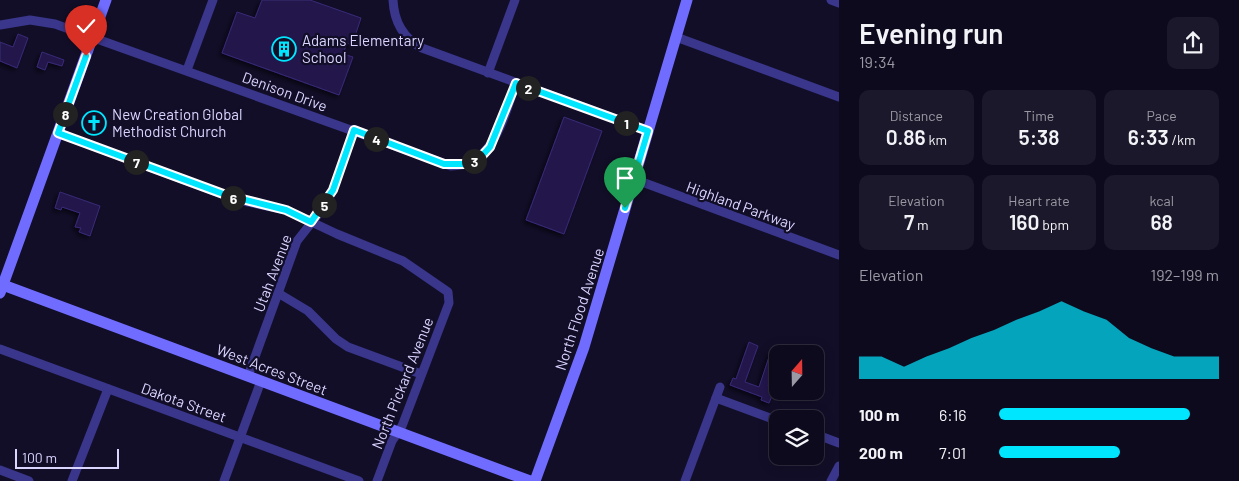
<!DOCTYPE html>
<meta charset="utf-8">
<style>
body{margin:0;font-family:Barlow,sans-serif;background:#1c182b;color:#f1f3f6;height:100vh;display:flex;flex-direction:column;font-size:19px;white-space:nowrap}
*{box-sizing:border-box;margin:0}
p{font-size:16px;color:#9b9aa4}
.icon{flex:none;width:28px;height:28px;fill:none;stroke:currentColor;stroke-width:2;stroke-linecap:round;stroke-linejoin:round}
.map{position:relative;flex:1;overflow:hidden}
.drawer{display:flex;flex-direction:column;background:#0e0a1e;width:400px}
.drawer>*{flex:none}
.needle{width:32px;rotate:20deg}
.buttons{position:absolute;left:769px;top:345px;display:grid;gap:10px}
.buttons a{display:grid;place-items:center;width:55px;height:55px;border-radius:10px;background:#0e0a1e;box-shadow:0 2px 12px #0003,0 0 0 1px #2e2b3c;font-size:25px}
.scale{position:absolute;left:15px;bottom:12px;width:104px;box-sizing:border-box;padding-left:5px;border:2px solid #dad5ff;border-top:0;font-size:14px;line-height:18px;white-space:nowrap;color:#dad5ff;-webkit-text-stroke:4px #120e28;paint-order:stroke}
.pin{position:absolute;display:grid;place-items:center;width:42px;height:42px;color:#fff;margin:-51px -21px;border-radius:50% 50% 50% 0;rotate:-45deg;box-shadow:0 0 5px #0007}
.pin .icon{rotate:45deg}
.km{position:absolute;width:25px;height:25px;margin:-12px;border-radius:50%;background:#222;color:#fff;font-size:14px;line-height:25px;text-align:center}
.round{display:grid;place-items:center;flex:none;width:52px;height:52px;border-radius:10px;background:#1c182b}
.summary{display:flex;align-items:center;justify-content:space-between;height:85px;padding:0 20px}
h1{font-size:28px;font-weight:600;line-height:38px}
.stats{display:grid;grid-template-columns:repeat(3,1fr);gap:8px;height:85px;padding:5px 20px}
.stats div{display:grid;align-content:center;border-radius:10px;background:#1c182b;text-align:center}
.stats b{font-size:21px;font-weight:600}
.stats small{font-size:14px;font-weight:400}
.stats p{font-size:14px}
.chart{height:140px;padding:10px 20px}
.chart p{display:flex;justify-content:space-between}
.chart svg{width:100%;height:90px;margin-top:5px;fill:#01e6ff;opacity:.7}
ul{padding:0 20px;list-style:none;font-size:16px}
li{display:grid;grid-template-columns:80px 60px 1fr;align-items:center;height:38px}
li i{height:12px;border-radius:6px;background:#01e6ff}
main{display:flex;flex:1;min-height:0}
.map>svg:first-child{display:block}
.building{fill:#23194b;stroke:#392978;filter:url(#shadow)}
.lines{fill:none;stroke-linecap:round;stroke-linejoin:round}
.street{stroke:#39368b;stroke-width:9}
.secondary{stroke:#706cff;stroke-width:11}
.route-casing{stroke:#fff;stroke-width:10}
.route{stroke:#01e6ff;stroke-width:6}
.labels{text-anchor:middle;dominant-baseline:central;stroke-width:4.5;stroke-linejoin:round;paint-order:stroke}
.poi-label{font-size:15px;fill:#dad5ff;stroke:#120e28;text-anchor:start}
.street-label{font-size:15px;fill:#dad5ff;stroke:#120e28}
</style>
<main>
<div class="map">
<svg width="839" height="481" viewBox="0 0 839 481">
<defs>
<filter id="shadow"><feDropShadow dx="-2.5" dy="2.5" stdDeviation="2.5" flood-color="#0009"/></filter>
</defs>
<rect width="100%" height="100%" fill="#120e28"/>
<g class="building">
<path d="M262,0H310L361,18L352,45L347,43L343,54L353,57L339,95L222,53L237,12L255,18Z"/>
<path d="M18,34L28,38L17,68L0,61V42L13,47Z"/>
<path d="M42,52L64,60L62,66L48,62L45,70L37,67Z"/>
<path d="M564,117L602,131L564,234L526,220Z"/>
<path d="M60,192L100,206L90,236L79,232L81,228L75,227L80,213L62,207L61,210L55,208Z"/>
<path d="M749,342L758,346L745,382L759,387L771,351L778,353L768,386L775,389L769,403L761,400L762,397L730,385L733,378L736,379Z"/>
</g>
<g class="lines">
<g class="street">
<path d="M393,0C394,21 403,38 422,48L648,131"/>
<path d="M831,0L839,3"/>
<path d="M0,25L30,20L55,24L451,166C494,166 504,116 516,83"/>
<path d="M676,37L839,97"/>
<path d="M187,70L213,0"/>
<path d="M488,73L515,0"/>
<path d="M58,133L238,200L286,210L337,234L403,261L448,292L449,303L402,426L392,441L377,481"/>
<path d="M634,179L839,255"/>
<path d="M278,293L308,311L336,339L348,347L421,374"/>
<path d="M0,349L359,481"/>
<path d="M248,376L297,241L320,212L333,190L354,130"/>
<path d="M716,398L778,421"/>
<path d="M815,434L839,443"/>
<path d="M0,470L29,481"/>
<path d="M72,481L108,389"/>
<path d="M224,481L261,381"/>
<path d="M685,481L720,387"/>
<path d="M831,481L839,466"/>
</g>
<g class="secondary">
<path d="M3,285L530,481"/>
<path d="M0,293L106,0"/>
<path d="M535,481L584,347L687,0"/>
</g>
</g>
<g class="lines">
<g class="route-casing">
<path id="route" d="M86,56L58,133L226,195L286,210L311,222L333,190L354,130L444,164H465L479,159L490,147L516,83L648,131L625,208"/>
</g>
<use href="#route" class="route"/>
</g>
<defs>
<g id="building-ring" transform="scale(1.25)"><circle r="9.5" fill="#120e28" stroke="#01e6ff" stroke-width="1.5"/><path d="M-4-6H4V6H1V3H-1V6H-4ZM-2.5-4.3h1.7v1.8h-1.7ZM.8-4.3h1.7v1.8H.8ZM-2.5-1h1.7V.8h-1.7ZM.8-1h1.7V.8H.8Z" fill="#01e6ff"/></g>
<g id="church-ring" transform="scale(1.25)"><circle r="9.5" fill="#120e28" stroke="#01e6ff" stroke-width="1.5"/><path d="M-1.2-6h2.4v3.5h3.3v2.4h-3.3V6h-2.4V-.1h-3.3v-2.4h3.3Z" fill="#01e6ff"/></g>
</defs>
<g fill-rule="evenodd">
<use href="#building-ring" x="284" y="49"/>
<use href="#church-ring" x="94" y="123"/>
</g>
<g class="labels">
<g class="poi-label">
<text x="302" y="40">Adams Elementary<tspan x="302" dy="17">School</tspan></text>
<text x="112" y="114">New Creation Global<tspan x="112" dy="17">Methodist Church</tspan></text>
</g>
<g class="street-label">
<text transform="translate(285 91) rotate(20)">Denison Drive</text>
<text transform="translate(741 205) rotate(20)">Highland Parkway</text>
<text transform="translate(272 273) rotate(-69)">Utah Avenue</text>
<text transform="translate(579 309) rotate(-72)">North Flood Avenue</text>
<text transform="translate(272 369) rotate(21)">West Acres Street</text>
<text transform="translate(402 383) rotate(-68)">North Pickard Avenue</text>
<text transform="translate(184 402) rotate(20)">Dakota Street</text>
</g>
</g>
</svg>
<div class="buttons">
<a><svg class="needle" viewBox="-14 -14 28 28"><path d="M0-13l5 13h-10z" fill="#e53935"/><path d="M0 13l5-13h-10z" fill="#9b9aa4"/></svg></a>
<a><svg class="icon" aria-label="layers" viewBox="0 0 24 24"><path d="M12 4l9 5-9 5-9-5zM3 14l9 5 9-5"/></svg></a>
</div>
<div class="scale">100 m</div>
<div class="pin" style="left:625px;top:208px;background:#1e9e55"><svg class="icon" aria-label="arrive" viewBox="0 0 24 24"><path d="M6 21V4h12l-3 4 3 4H6"/></svg></div>
<div class="pin" style="left:86px;top:56px;background:#d93025"><svg class="icon" aria-label="check" viewBox="0 0 24 24"><path d="M5 12l5 5 9-10"/></svg></div>
<b class="km" style="left:626px;top:123px">1</b>
<b class="km" style="left:528px;top:88px">2</b>
<b class="km" style="left:474px;top:161px">3</b>
<b class="km" style="left:376px;top:139px">4</b>
<b class="km" style="left:324px;top:205px">5</b>
<b class="km" style="left:233px;top:198px">6</b>
<b class="km" style="left:136px;top:162px">7</b>
<b class="km" style="left:65px;top:114px">8</b>
</div>
<section class="drawer">
<div class="summary"><div><h1>Evening run</h1><p>19:34</p></div><a class="round"><svg class="icon" aria-label="share" viewBox="0 0 24 24"><path d="M12 15V3M7 8l5-5 5 5M5 13v7h14v-7"/></svg></a></div>
<div class="stats">
<div><p>Distance</p><b>0.86<small> km</small></b></div>
<div><p>Time</p><b>5:38</b></div>
<div><p>Pace</p><b>6:33<small> /km</small></b></div>
</div>
<div class="stats">
<div><p>Elevation</p><b>7<small> m</small></b></div>
<div><p>Heart rate</p><b>160<small> bpm</small></b></div>
<div><p>kcal</p><b>68</b></div>
</div>
<div class="chart"><p><span>Elevation</span>192–199 m</p>
<svg viewBox="0 0 160 44" preserveAspectRatio="none"><path d="M0 44V33L10 33L20 38L30 33L40 29L50 24L60 20L70 15L80 11L90 6L100 11L110 15L120 24L130 29L140 33L150 33L160 33V44z"/></svg>
</div>
<ul>
<li><b>100 m</b>6:16<i style="width:87%"></i></li>
<li><b>200 m</b>7:01<i style="width:55%"></i></li>
</ul>
</section>
</main>
